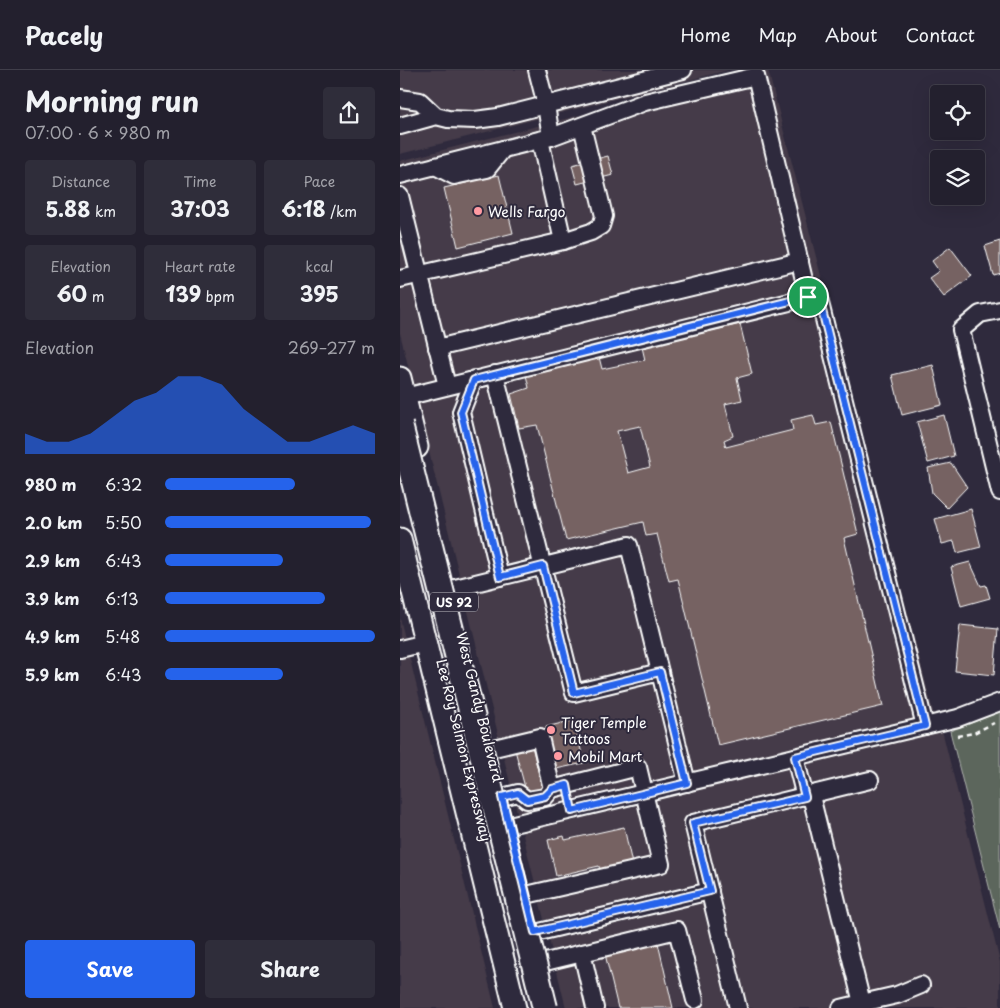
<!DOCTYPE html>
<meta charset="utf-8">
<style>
body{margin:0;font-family:"Playpen Sans",sans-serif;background:#2f2d3a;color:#f1f3f6;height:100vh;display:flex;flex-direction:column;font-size:19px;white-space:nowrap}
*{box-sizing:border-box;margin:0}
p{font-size:16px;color:#a3a3aa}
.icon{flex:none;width:28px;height:28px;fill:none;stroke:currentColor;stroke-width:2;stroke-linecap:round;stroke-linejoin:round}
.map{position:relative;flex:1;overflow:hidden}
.details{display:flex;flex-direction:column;background:#23202e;width:400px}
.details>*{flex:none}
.fabs{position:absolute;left:530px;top:15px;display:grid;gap:10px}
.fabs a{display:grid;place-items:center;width:55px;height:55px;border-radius:5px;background:#23202e;box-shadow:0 5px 20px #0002,0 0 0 1px #403e4a;font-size:25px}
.pin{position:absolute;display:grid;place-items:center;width:42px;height:42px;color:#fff;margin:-21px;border:2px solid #fff;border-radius:50%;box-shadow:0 1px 5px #0007}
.round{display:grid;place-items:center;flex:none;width:52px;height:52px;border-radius:5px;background:#2f2d3a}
.overview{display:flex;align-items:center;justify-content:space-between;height:85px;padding:0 25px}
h1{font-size:28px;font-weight:700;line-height:38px}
.metrics{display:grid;grid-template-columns:repeat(3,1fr);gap:8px;height:85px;padding:5px 25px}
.metrics div{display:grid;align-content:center;border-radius:5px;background:#2f2d3a;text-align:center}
.metrics b{font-size:21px;font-weight:700}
.metrics small{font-size:14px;font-weight:400}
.metrics p{font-size:14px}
.chart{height:140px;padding:10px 25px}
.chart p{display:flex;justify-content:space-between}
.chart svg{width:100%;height:90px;margin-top:5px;fill:#2563eb;opacity:.7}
.primary-button{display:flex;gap:10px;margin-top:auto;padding:10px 25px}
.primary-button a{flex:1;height:58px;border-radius:5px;background:#2563eb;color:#fff;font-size:20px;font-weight:700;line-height:58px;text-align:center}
.primary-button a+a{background:#2f2d3a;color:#f1f3f6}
ul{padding:0 25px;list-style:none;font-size:16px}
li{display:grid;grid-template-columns:80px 60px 1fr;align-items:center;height:38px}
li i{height:12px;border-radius:6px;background:#2563eb}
header{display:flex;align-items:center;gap:30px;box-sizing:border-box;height:70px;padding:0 25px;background:#23202e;border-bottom:1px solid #403e4a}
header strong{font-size:24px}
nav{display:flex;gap:28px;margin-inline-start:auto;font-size:18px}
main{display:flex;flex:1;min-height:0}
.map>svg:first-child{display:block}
.built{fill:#443b48}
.green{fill:#5c665b;stroke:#aeb2ad}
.building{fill:#766262;stroke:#fff;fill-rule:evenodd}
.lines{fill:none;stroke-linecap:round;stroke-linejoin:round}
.minor-casing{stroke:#fff;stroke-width:20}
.major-casing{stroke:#fff;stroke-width:25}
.path{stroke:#fff;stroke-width:2.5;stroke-dasharray:5 4;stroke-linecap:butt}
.minor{stroke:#2f2a3d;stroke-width:16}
.major{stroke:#2f2a3d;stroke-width:21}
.highway-bridge-casing{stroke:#fff;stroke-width:28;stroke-linecap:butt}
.highway-bridge{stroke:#2f2a3d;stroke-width:24}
.route-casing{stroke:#fff;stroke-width:10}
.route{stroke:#2563eb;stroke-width:6}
.poi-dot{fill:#ff9aa2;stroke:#2f2a3d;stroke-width:2}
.labels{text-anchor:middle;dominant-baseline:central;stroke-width:4;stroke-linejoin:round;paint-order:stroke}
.shield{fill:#2f2a3d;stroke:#c1bfc5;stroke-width:1}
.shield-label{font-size:12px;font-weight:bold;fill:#fff}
.poi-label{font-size:14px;fill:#fff;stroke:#2f2a3d;text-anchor:start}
.street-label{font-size:14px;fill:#fff;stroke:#2f2a3d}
</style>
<header>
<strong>Pacely</strong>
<nav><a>Home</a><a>Map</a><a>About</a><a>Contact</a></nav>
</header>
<main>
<section class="details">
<div class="overview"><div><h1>Morning run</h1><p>07:00 · 6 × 980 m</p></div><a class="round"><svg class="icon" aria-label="share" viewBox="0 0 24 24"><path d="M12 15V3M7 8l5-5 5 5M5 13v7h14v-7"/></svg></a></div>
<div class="metrics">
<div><p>Distance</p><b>5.88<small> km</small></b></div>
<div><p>Time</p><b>37:03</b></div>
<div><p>Pace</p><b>6:18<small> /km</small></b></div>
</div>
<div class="metrics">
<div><p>Elevation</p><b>60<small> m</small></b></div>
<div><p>Heart rate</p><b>139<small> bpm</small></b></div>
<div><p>kcal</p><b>395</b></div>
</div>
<div class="chart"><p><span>Elevation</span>269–277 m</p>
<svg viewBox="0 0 160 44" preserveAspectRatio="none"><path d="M0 44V34L10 38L20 38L30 34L40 26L50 18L60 14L70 6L80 6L90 10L100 22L110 30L120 38L130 38L140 34L150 30L160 34V44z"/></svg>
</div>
<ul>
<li><b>980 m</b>6:32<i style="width:62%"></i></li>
<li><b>2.0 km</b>5:50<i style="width:98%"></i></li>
<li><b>2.9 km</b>6:43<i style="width:56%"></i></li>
<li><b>3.9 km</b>6:13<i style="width:76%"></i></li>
<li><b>4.9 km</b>5:48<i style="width:100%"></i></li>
<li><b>5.9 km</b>6:43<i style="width:56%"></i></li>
</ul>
<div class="primary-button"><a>Save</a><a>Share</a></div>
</section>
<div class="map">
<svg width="600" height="938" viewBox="0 0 600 938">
<rect width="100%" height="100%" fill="#2f2a3d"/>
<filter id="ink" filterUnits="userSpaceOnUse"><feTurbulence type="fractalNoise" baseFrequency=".02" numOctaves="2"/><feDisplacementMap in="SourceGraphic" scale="10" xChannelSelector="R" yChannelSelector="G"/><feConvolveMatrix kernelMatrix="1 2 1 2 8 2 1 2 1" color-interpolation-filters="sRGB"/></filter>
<g filter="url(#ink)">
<g class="built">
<path d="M0,0H329L0,84Z"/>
<path d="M356,0H368L534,645L118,746L0,263V91Z"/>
<path d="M0,548L95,938H0Z"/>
<path d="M542,660L600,892V938H166L122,761Z"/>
</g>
<path class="green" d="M600,642V860L550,661Z"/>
<g class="building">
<path d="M208,86L213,105L177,114L172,95Z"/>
<path d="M99,105L113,163L58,177L44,118Z"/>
<path d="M600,171V203L593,205L585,176Z"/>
<path d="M550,177L572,206L544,227L529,208L539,201L532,191Z"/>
<path d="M340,254L352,304L337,308L342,330L325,334L333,366L324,370L326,377L393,360L391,350L413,345L416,355L431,352L458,464L444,468L483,636L318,675L278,509L269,511L257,464L246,466L243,452L166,470L137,355L119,358L111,324L129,318L126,305L199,287L202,299L245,290L242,277ZM240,356L250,397L228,403L217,361Z"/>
<path d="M533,295L542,335L502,345L492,305Z"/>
<path d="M544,345L554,386L528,393L517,352Z"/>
<path d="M551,393L567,417L547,438L532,423L528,398Z"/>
<path d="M571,439L581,477L557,483L554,471L542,474L535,449Z"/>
<path d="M570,492L581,516L586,515L590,528L561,536L551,497Z"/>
<path d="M560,555L598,559L594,605L555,601Z"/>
<path d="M174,650L184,693L156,699L146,657Z"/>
<path d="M131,672L143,721L127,725L114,676Z"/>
<path d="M224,757L232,794L200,801L199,796L156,806L148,770L164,766L165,770Z"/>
<path d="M258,873L273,938H218L205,884Z"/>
</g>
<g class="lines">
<g class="minor-casing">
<g id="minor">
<path d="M137,0L146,35L151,67"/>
<path d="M0,28L20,31L36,46L48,49L75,50L98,47L283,0"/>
<path d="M0,56L36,46"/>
<path d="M140,70L163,171"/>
<path d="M35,96L54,106L87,99L103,79"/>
<path d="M0,105L151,67L245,32L356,6L408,227"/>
<path d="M0,126L47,316"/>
<path d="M0,209L163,171L191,162L201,156L204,146L182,56"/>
<path d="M600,240L580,244L561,260L600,422"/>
<path d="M37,278L400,191"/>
<path d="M95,304L174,623L260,602"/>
<path d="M74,309L61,342L100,507"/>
<path d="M5,327L418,225L525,656"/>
<path d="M51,519L229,475L287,713"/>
<path d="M0,579L25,573"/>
<path d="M90,679L140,667L152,719"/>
<path d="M395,687L405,727"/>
<path d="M411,726L462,933L441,938"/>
<path d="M102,727L118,723L127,730L145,727L152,719L238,697L261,794L126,825"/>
<path d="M72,764L558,648L600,632"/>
<path d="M135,863L310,821"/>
<path d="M182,883L195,938"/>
<path d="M133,895L277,860L295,930"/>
<path d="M462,933L497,925L521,915"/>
<path d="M338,938L293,753L470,710"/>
</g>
</g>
<g class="major-casing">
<g id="major">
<path d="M0,308L17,377"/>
<path d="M0,469L115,938"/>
</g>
</g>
<path class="path" d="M557,666L574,663L594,653"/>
<use href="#minor" class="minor"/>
<use href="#major" class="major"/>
<g class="highway-bridge-casing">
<path id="highway-bridge" d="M0,355L145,938"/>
</g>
<use href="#highway-bridge" class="highway-bridge"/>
</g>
</g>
<g class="lines" filter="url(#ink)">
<g class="route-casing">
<path id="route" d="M418,224L525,656L395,687L405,727L293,753L310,821L135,862L102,727L118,723L127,730L145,726L152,719L167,715L172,741L287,713L260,602L174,623L143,496L100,507L61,342L74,310Z"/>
</g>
<use href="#route" class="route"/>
</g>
<g class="poi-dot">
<circle cx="78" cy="141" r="5"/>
<circle cx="151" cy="660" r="5"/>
<circle cx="158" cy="686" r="5"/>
</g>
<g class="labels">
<rect class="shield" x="30" y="522.5" width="48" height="19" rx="4"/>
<g class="shield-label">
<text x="54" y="532">US 92</text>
</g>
<g class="poi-label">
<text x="88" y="141">Wells Fargo</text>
<text x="161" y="652">Tiger Temple<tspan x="161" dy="16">Tattoos</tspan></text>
<text x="168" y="686">Mobil Mart</text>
</g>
<g class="street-label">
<text transform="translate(80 637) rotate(76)">West Gandy Boulevard</text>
<text transform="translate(64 680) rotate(76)">Lee Roy Selmon Expressway</text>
</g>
</g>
</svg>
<div class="fabs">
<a><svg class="icon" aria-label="locate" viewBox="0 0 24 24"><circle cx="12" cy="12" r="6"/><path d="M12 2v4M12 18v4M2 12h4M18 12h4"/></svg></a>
<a><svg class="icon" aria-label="layers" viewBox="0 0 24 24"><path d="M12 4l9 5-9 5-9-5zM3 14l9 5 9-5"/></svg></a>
</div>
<div class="pin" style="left:408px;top:227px;background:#1e9e55"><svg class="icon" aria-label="arrive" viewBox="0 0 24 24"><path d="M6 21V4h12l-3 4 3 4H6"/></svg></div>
</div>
</main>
